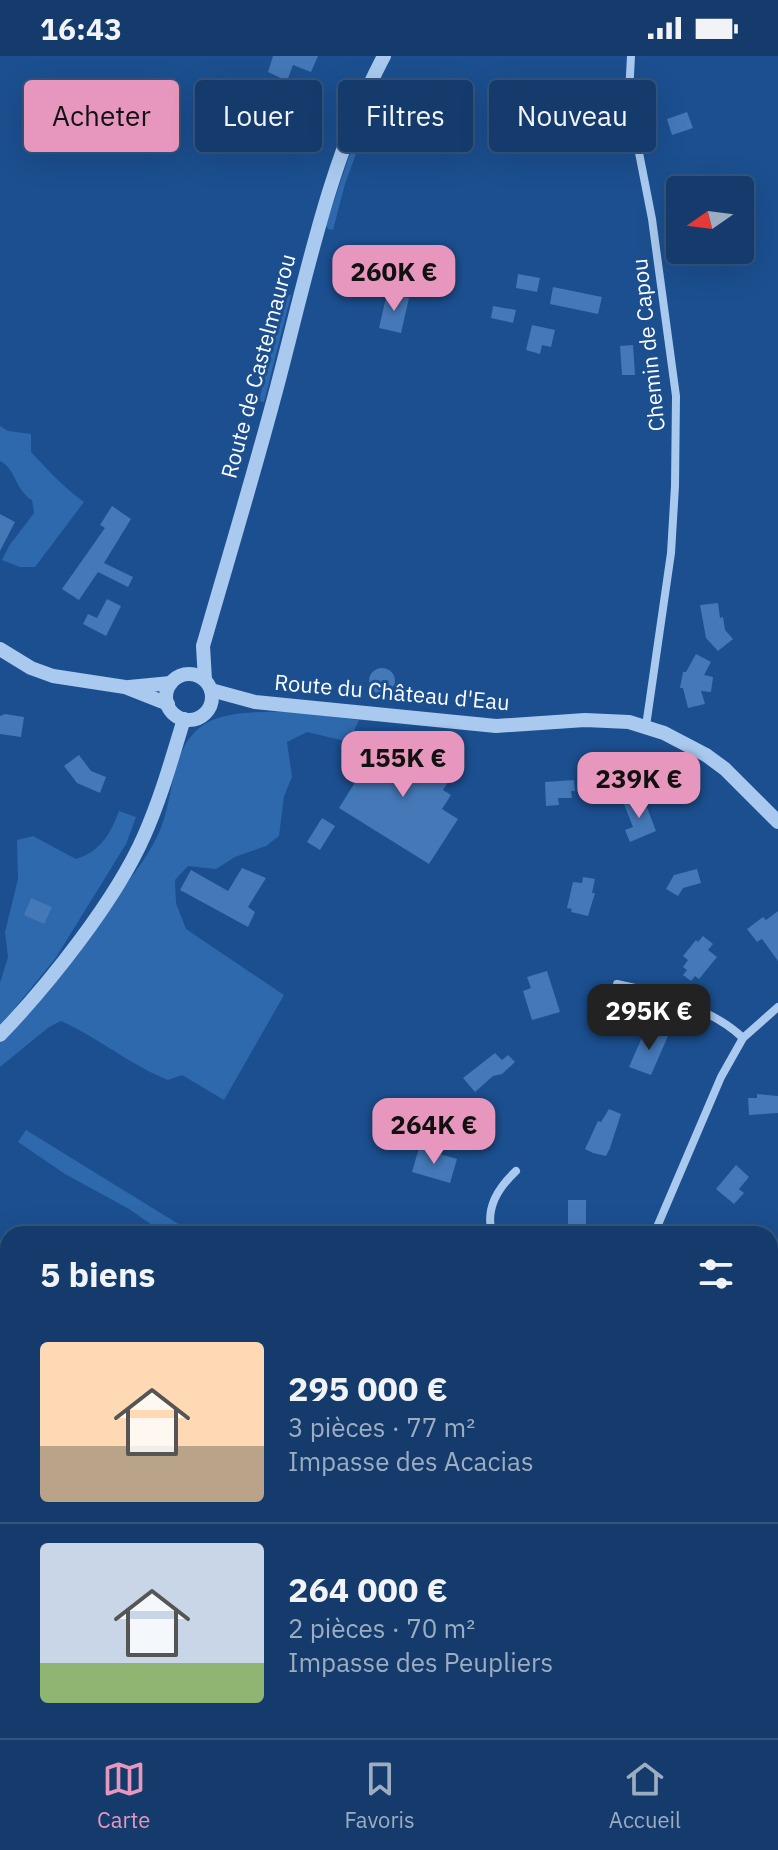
<!DOCTYPE html>
<html lang="fr">
<head>
<meta charset="utf-8">
<style>
	:root { --surface:#143b6b; --page:#1d4271; --text:#f1f3f6; --muted:#9dadc1; --line:#33557e; --accent:#e797bd }
	body { margin:0; font-family:"IBM Plex Sans",sans-serif; background:var(--page); color:var(--text); height:100vh; display:flex; flex-direction:column; font-size:30px; white-space:nowrap }
	* { box-sizing:border-box; margin:0 }
	p { font-size:26px; color:var(--muted) }
	.icon { flex:none; width:44px; height:44px; fill:none; stroke:currentColor; stroke-width:2; stroke-linecap:round; stroke-linejoin:round }
	.map { position:relative; flex:1; overflow:hidden }
	.sheet { position:absolute; left:0px; top:1170px; width:778px; height:512px; display:flex; flex-direction:column; background:var(--surface); border-radius:24px 24px 0 0; box-shadow:0 8px 32px #0002,0 0 0 2px var(--line) }
	.sheet>* { flex:none }
	.banner { position:absolute; left:24px; top:24px; width:730px; height:72px; display:flex; gap:16px }
	.needle { width:52px; rotate:256deg }
	.tools { position:absolute; left:666px; top:120px; display:grid; gap:16px }
	.tools a { display:grid; place-items:center; width:88px; height:88px; border-radius:8px; background:var(--surface); box-shadow:0 8px 32px #0002,0 0 0 2px var(--line); font-size:40px }
	.price { position:absolute; translate:-50% -68px; padding:0 18px; border-radius:16px; background:var(--accent); color:#111; font-size:26px; line-height:52px; filter:drop-shadow(0 2px 4px #0008) }
	.price::after { content:''; position:absolute; left:50%; top:48px; width:24px; height:18px; margin-left:-12px; background:inherit; clip-path:polygon(0 0,100% 0,50% 100%) }
	.price.on { background:#222; color:#fff }
	ul { padding:0; list-style:none }
	li { display:flex; align-items:center; gap:24px; height:200px; padding:0 40px }
	li+li { border-top:2px solid var(--line) }
	li span { display:grid; place-items:center; flex:none; width:224px; height:160px; border-radius:8px; color:#555 }
	li>.icon { margin-inline-start:auto }
	span .icon { width:96px; height:96px; fill:#fffc; stroke-width:1 }
	li b { font-size:34px }
	h2 { display:flex; justify-content:space-between; align-items:center; height:96px; padding:0 40px; font-size:34px }
	.tag { padding:0 28px; border-radius:8px; background:var(--surface); box-shadow:0 8px 32px #0002,0 0 0 2px var(--line); font-size:28px; line-height:72px }
	.tag.on { background:var(--accent); color:#111 }
	.status { display:flex; justify-content:space-between; align-items:center; height:56px; padding:0 40px; background:var(--surface); direction:ltr }
	.status svg { height:22px; fill:currentColor }
	.tabs { display:flex; justify-content:space-around; align-items:center; height:112px; border-top:2px solid var(--line); background:var(--surface); font-size:22px; color:var(--muted) }
	.tabs a { display:grid; justify-items:center; gap:4px }
	.tabs .on { color:var(--accent) }
	.map>svg:first-child { display:block }
	.green { fill:#2e69ad }
	.building { fill:#4478b7 }
	.lines { fill:none; stroke-linecap:round; stroke-linejoin:round }
	.minor { stroke:#a9c9ee; stroke-width:8 }
	.tertiary { stroke:#a9c9ee; stroke-width:14 }
	.labels { text-anchor:middle; stroke-width:6; stroke-linejoin:round; paint-order:stroke }
	.street-label { font-size:22px; fill:#fff; stroke:#1b4f8f }
</style>
</head>
<body>
<div class="status"><b>16:43</b><svg viewBox="0 0 49 12"><path d="M0 12V9h3v3zM5 12V6h3v6zM10 12V3h3v9zM15 12V0h3v12zM26 1h20v11H26zM47 4h2v5h-2z"/></svg></div>
<div class="map">
<svg width="778" height="1682" viewBox="0 0 778 1682">
	<rect width="100%" height="100%" fill="#1b4f8f"/>
	<g class="green">
		<polygon points="360,68 366,70 345,128 333,174 328,173 326,169"/>
		<polygon points="285,239 291,239 264,346 259,345"/>
		<path d="M0,370L8,375L31,378V396C48,414 64,432 84,446L35,511H20L2,504L9,490L34,457L32,444C15,434 16,413 0,405Z"/>
		<path d="M288,655L359,664L349,686L307,676L287,686L292,721L284,740L279,780L266,790L235,801L216,813L188,810L175,824L176,847L186,873L284,939L224,1044L182,1019L168,1024C130,1009 99,982 61,965L49,971L0,1011V987C44,944 79,896 114,845C129,824 147,802 158,779C174,745 169,698 199,672C222,653 260,657 288,655Z"/>
		<path d="M119,755L136,761L126,788L55,903L0,970V927L8,901L5,876L18,823L17,784L33,780L76,803C100,796 111,777 119,755Z"/>
		<polygon points="26,1074 193,1177 195,1178 165,1178 129,1153 65,1118 18,1086"/>
	</g>
	<g class="building">
		<polygon points="273,0 318,0 311,16 293,9 287,25 268,16"/>
		<polygon points="687,56 693,72 672,79 667,63"/>
		<polygon points="375,191 404,196 403,202 410,203 407,218 371,210"/>
		<polygon points="518,218 540,222 537,236 516,232"/>
		<polygon points="553,231 602,241 598,258 550,248"/>
		<polygon points="387,237 409,242 401,277 379,272"/>
		<polygon points="493,250 516,254 513,267 491,262"/>
		<polygon points="532,269 555,274 551,291 542,289 540,298 526,294"/>
		<polygon points="633,289 635,319 622,319 620,290"/>
		<polygon points="112,450 131,463 104,507 133,521 128,531 98,516 79,544 62,533 105,472 100,469"/>
		<polygon points="0,458 15,466 0,495"/>
		<polygon points="107,543 121,550 106,580 83,568 88,558 97,562"/>
		<polygon points="718,547 720,562 723,561 725,574 733,583 718,595 706,582 700,549"/>
		<polygon points="696,598 711,606 704,619 713,621 711,636 701,635 705,648 688,652 683,632 680,632 683,616 686,616"/>
		<circle cx="382" cy="625" r="13"/>
		<polygon points="5,658 24,661 21,681 0,678 0,660"/>
		<polygon points="389,678 453,718 443,734 451,739 442,753 458,763 429,808 339,752 376,693 379,694"/>
		<polygon points="79,699 91,715 106,721 100,737 77,727 64,710"/>
		<polygon points="574,724 575,735 571,735 572,742 558,742 559,749 546,750 545,726"/>
		<polygon points="643,741 656,775 630,786 625,774 633,771 624,748"/>
		<polygon points="322,762 335,770 320,794 307,786"/>
		<polygon points="242,812 266,822 248,851 255,856 248,871 180,834 191,814 228,835"/>
		<polygon points="697,813 701,827 683,832 678,840 666,833 674,819"/>
		<polygon points="583,821 595,823 592,837 595,837 588,860 571,856 572,853 567,852 573,826 582,827"/>
		<polygon points="31,842 52,851 44,868 24,859"/>
		<polygon points="778,855 778,905 762,883 757,886 747,873 763,861 766,864"/>
		<polygon points="703,880 713,888 708,894 717,901 699,923 695,920 691,925 683,919 687,914 683,911 688,904 683,900 696,884 698,886"/>
		<polygon points="547,915 560,956 532,964 523,935 531,932 527,921"/>
		<polygon points="650,973 668,980 651,1019 629,1011 643,979 647,981"/>
		<polygon points="495,997 502,1004 508,999 515,1006 502,1018 493,1020 475,1036 463,1022"/>
		<polygon points="757,1038 778,1040 778,1057 749,1059 748,1042 757,1042"/>
		<polygon points="609,1053 621,1058 610,1092 606,1100 593,1097 585,1093 598,1065 601,1066"/>
		<polygon points="419,1092 457,1103 450,1127 412,1116"/>
		<polygon points="736,1109 749,1121 739,1133 744,1137 734,1148 716,1133"/>
		<polygon points="568,1144 586,1144 586,1173 568,1174"/>
	</g>
	<g class="lines">
		<g class="minor">
			<polyline points="631,0 629,38 632,61 652,163 676,340 675,430 671,497 646,670"/>
			<path d="M617,928C657,936 713,953 743,982"/>
			<path d="M492,1178C485,1152 498,1132 516,1115"/>
			<polyline points="654,1178 721,1021 743,982 778,951"/>
			<polyline points="90,1682 94,1674"/>
		</g>
		<g class="tertiary">
			<polyline points="0,593 31,612 53,620 125,631 168,648"/>
			<circle cx="189" cy="641" r="23"/>
			<path d="M205,624L203,590C228,503 254,418 277,331C307,218 329,104 384,0"/>
			<polyline points="129,631 171,627"/>
			<polyline points="211,634 255,646 496,670 585,664 629,666 664,677 706,699 725,713 778,766"/>
			<path d="M0,979C49,928 116,844 144,780C161,742 172,702 184,663"/>
		</g>
	</g>
	<g class="labels">
		<g class="street-label">
			<text transform="translate(648 289) rotate(-96)" y="8">Chemin de Capou</text>
			<text transform="translate(258 310) rotate(-75)" y="8">Route de Castelmaurou</text>
			<text transform="translate(392 636) rotate(5)" y="8">Route du Château d'Eau</text>
		</g>
	</g>
</svg>
<div class="tools">
<a><svg class="needle" viewBox="-14 -14 28 28"><path d="M0-13l5 13h-10z" fill="#e53935"/><path d="M0 13l5-13h-10z" fill="#9dadc1"/></svg></a>
</div>
<b class="price" style="left:394px;top:257px">260K €</b>
<b class="price" style="left:403px;top:743px">155K €</b>
<b class="price" style="left:639px;top:764px">239K €</b>
<b class="price on" style="left:649px;top:996px">295K €</b>
<b class="price" style="left:434px;top:1110px">264K €</b>
<div class="banner">
<a class="tag on">Acheter</a>
<a class="tag">Louer</a>
<a class="tag">Filtres</a>
<a class="tag">Nouveau</a>
</div>
<section class="sheet">
<h2>5 biens<svg class="icon" aria-label="filters" viewBox="0 0 24 24"><path d="M4 7h16M4 17h16"/><circle cx="9" cy="7" r="2"/><circle cx="15" cy="17" r="2"/></svg></h2>
<ul>
<li><span style="background:linear-gradient(#ffd9b3 65%,#b9a48a 0)"><svg class="icon" aria-label="home" viewBox="0 0 24 24"><path d="M3 11l9-7 9 7M6 9v11h12V9"/></svg></span><div><b>295 000 €</b><p>3 pièces · 77 m²</p><p>Impasse des Acacias</p></div></li>
<li><span style="background:linear-gradient(#c9d6e8 75%,#8fb573 0)"><svg class="icon" aria-label="home" viewBox="0 0 24 24"><path d="M3 11l9-7 9 7M6 9v11h12V9"/></svg></span><div><b>264 000 €</b><p>2 pièces · 70 m²</p><p>Impasse des Peupliers</p></div></li>
</ul>
</section>
</div>
<nav class="tabs">
<a class="on"><svg class="icon" aria-label="map" viewBox="0 0 24 24"><path d="M3 6l6-2 6 2 6-2v14l-6 2-6-2-6 2zM9 4v14M15 6v14"/></svg>Carte</a>
<a><svg class="icon" aria-label="saved" viewBox="0 0 24 24"><path d="M7 4h10v16l-5-4-5 4z"/></svg>Favoris</a>
<a><svg class="icon" aria-label="home" viewBox="0 0 24 24"><path d="M3 11l9-7 9 7M6 9v11h12V9"/></svg>Accueil</a>
</nav>
</body>
</html>
